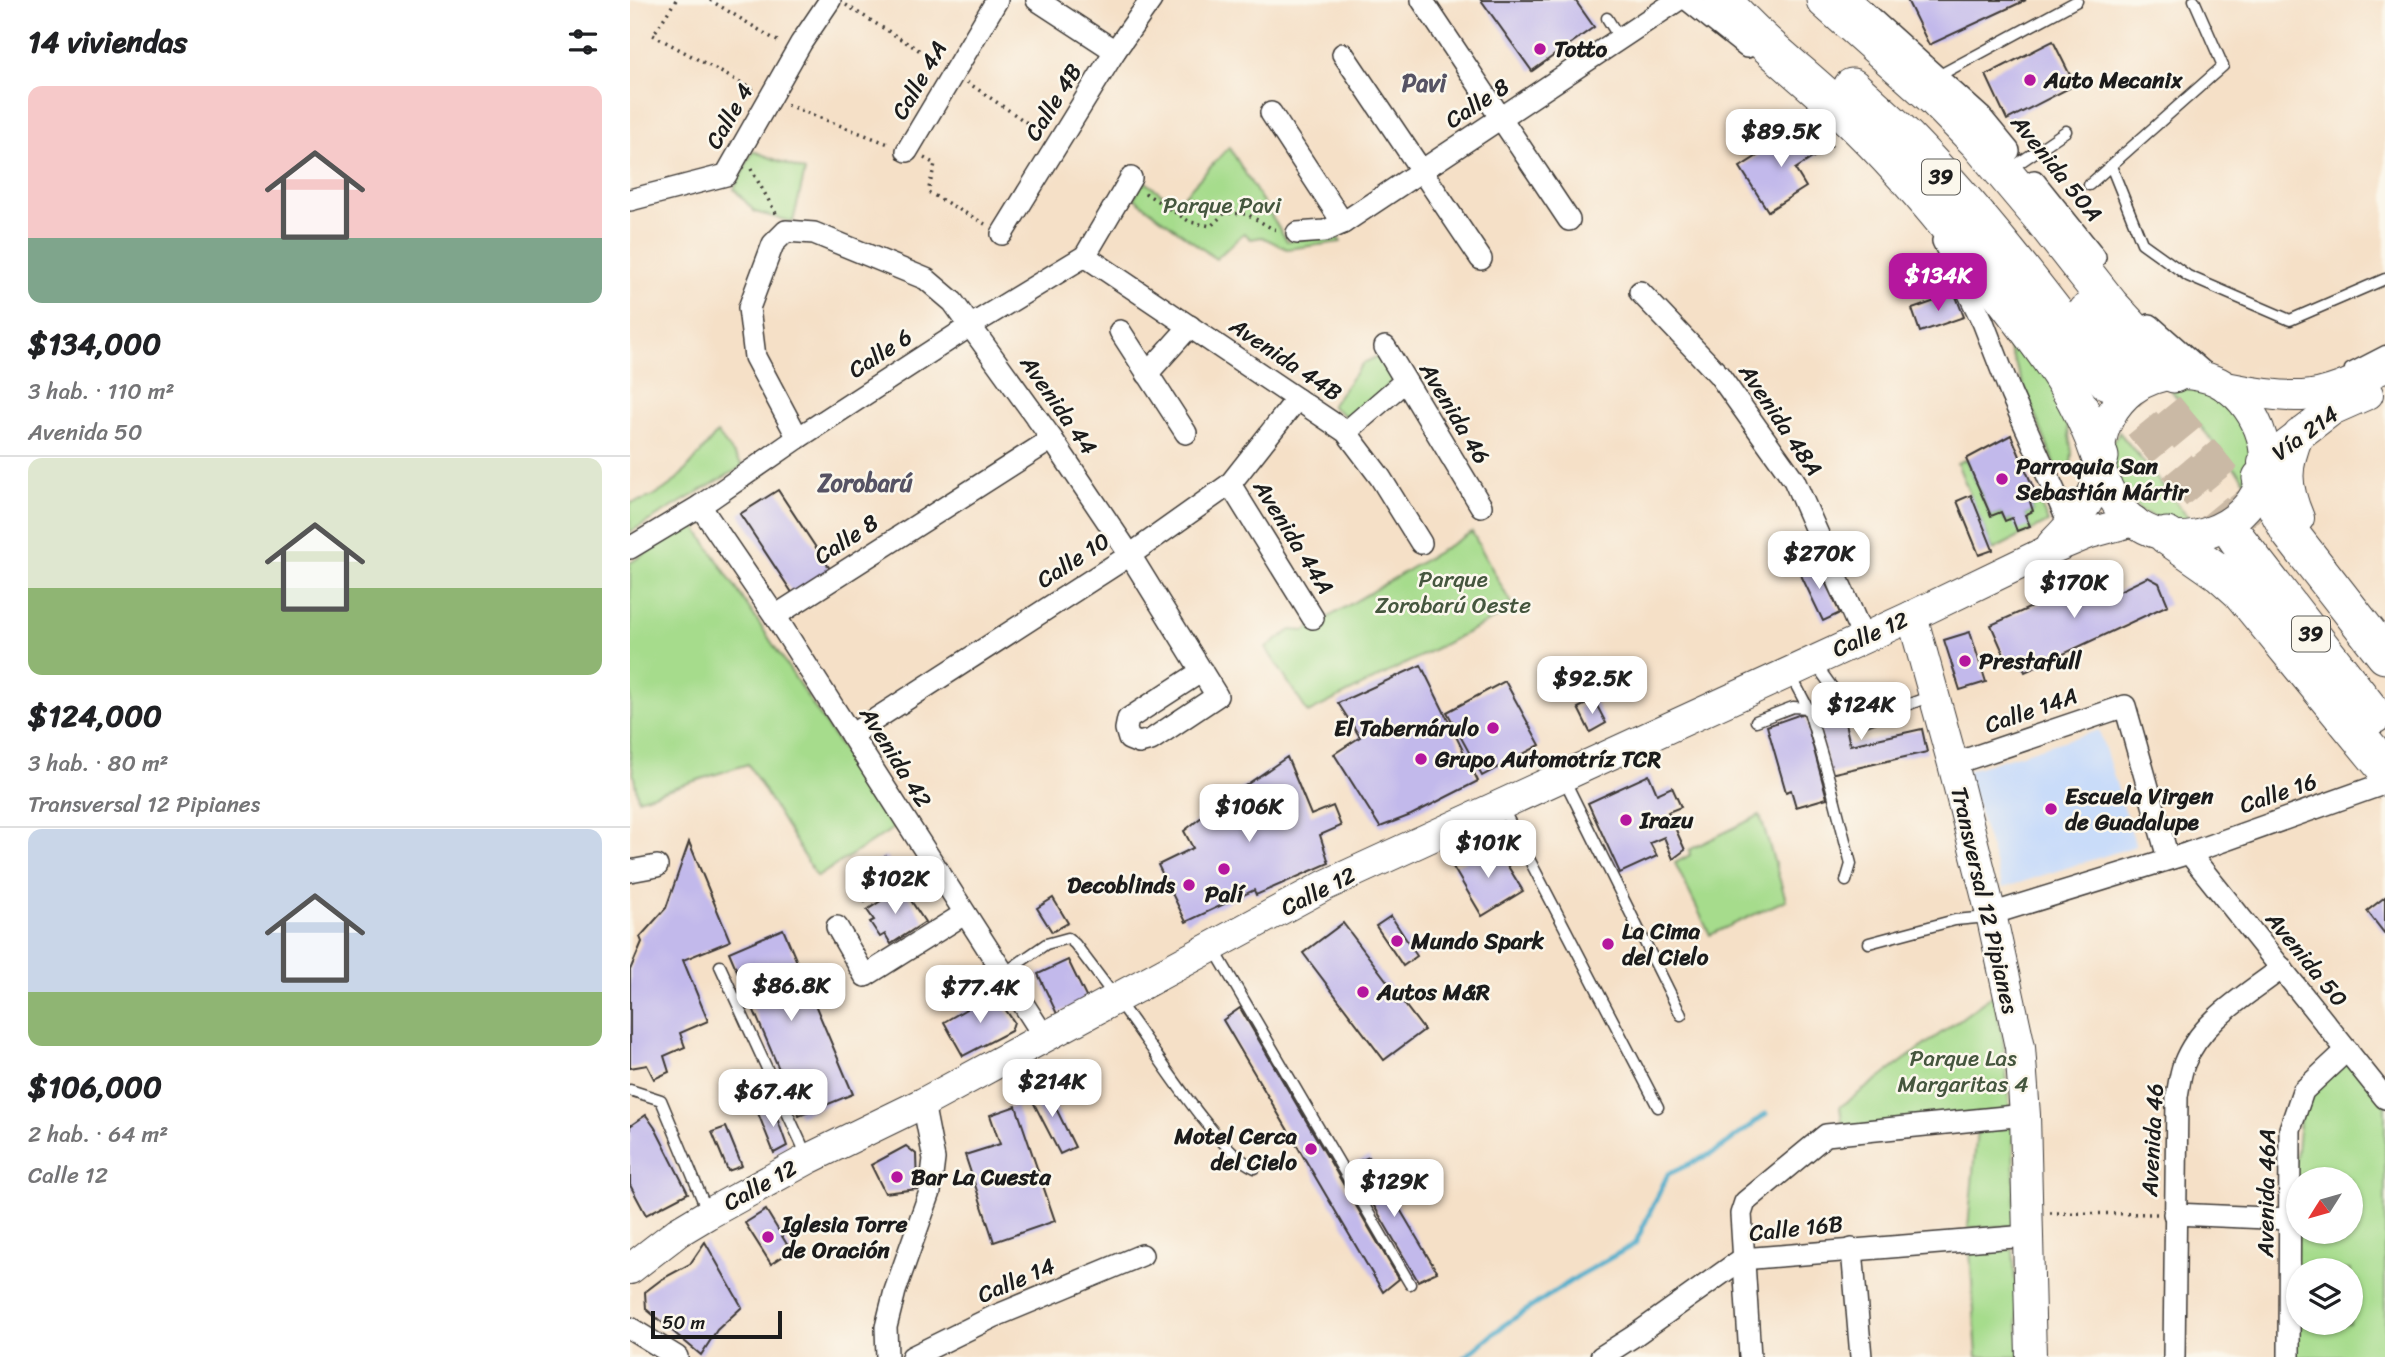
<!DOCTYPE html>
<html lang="es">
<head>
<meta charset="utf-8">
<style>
	:root { --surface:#fff; --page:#f2f2f2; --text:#202124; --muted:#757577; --line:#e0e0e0; --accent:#b5179e }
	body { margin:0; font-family:Sriracha,sans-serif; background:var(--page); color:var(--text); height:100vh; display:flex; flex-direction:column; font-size:26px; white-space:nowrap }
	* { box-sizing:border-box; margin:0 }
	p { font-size:23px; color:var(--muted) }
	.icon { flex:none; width:38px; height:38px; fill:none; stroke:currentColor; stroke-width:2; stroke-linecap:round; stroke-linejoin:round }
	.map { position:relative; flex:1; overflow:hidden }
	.panel { display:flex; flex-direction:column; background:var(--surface); width:630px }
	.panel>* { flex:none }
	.needle { width:46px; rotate:233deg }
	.controls { position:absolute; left:1656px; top:1167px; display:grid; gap:14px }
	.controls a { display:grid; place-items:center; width:77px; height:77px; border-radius:50%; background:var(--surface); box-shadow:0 2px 5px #0004; font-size:35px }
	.scale { position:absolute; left:21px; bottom:18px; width:131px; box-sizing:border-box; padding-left:7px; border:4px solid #1c1c1c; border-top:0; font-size:19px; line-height:24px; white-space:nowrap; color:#1c1c1c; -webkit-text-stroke:5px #fbf7ec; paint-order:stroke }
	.price { position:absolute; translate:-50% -60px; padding:0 16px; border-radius:14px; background:#fff; color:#222; font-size:23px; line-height:46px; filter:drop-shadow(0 2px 4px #0008) }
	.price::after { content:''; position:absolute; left:50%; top:42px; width:21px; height:16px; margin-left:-10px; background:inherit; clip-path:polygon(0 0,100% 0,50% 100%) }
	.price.on { background:var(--accent); color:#fff }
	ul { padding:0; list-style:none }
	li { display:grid; align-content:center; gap:14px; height:371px; padding:0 28px }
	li+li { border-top:2px solid var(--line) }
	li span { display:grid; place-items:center; height:217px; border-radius:14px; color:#555 }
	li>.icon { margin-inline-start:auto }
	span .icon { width:126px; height:126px; fill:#fffc; stroke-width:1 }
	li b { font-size:30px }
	h2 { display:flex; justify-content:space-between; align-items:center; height:84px; padding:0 28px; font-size:30px }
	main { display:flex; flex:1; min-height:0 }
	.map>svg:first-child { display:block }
	.built { fill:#c9dcf9 }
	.green { fill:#a6dc8c; stroke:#617c54; stroke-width:2; fill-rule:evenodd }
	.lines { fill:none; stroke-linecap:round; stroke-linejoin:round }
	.stream { stroke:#4aaac9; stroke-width:5 }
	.building { fill:#c2b9eb }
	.highway-tunnel { stroke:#cab9a5; stroke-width:37; stroke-dasharray:37 18; stroke-linecap:butt }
	.lane-casing { stroke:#3d3936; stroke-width:13 }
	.street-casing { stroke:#3d3936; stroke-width:24 }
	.secondary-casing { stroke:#3d3936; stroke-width:32 }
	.highway-casing { stroke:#3d3936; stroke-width:39 }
	.path { stroke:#3d3936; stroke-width:3.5; stroke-dasharray:2 5; stroke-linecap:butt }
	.lane { stroke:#fff; stroke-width:10 }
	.street { stroke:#fff; stroke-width:21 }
	.secondary { stroke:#fff; stroke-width:30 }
	.highway { stroke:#fff; stroke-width:37 }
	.poi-dot { fill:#b5179e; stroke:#fbf7ec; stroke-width:2.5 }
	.labels { text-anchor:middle; stroke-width:5; stroke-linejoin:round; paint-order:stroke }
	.shield { fill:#fbf7ec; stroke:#5f5e5a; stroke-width:2 }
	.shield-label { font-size:21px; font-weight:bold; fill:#1c1c1c }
	.poi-label { font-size:23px; font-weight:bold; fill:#1c1c1c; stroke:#fbf7ec; text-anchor:start }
	.street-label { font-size:23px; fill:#1c1c1c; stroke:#fbf7ec }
	.park-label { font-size:23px; fill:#45563e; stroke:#fbf7ec }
	.neighbourhood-label { font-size:24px; font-weight:bold; fill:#565364; stroke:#fbf7ec }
</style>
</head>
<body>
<main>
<section class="panel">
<h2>14 viviendas<svg class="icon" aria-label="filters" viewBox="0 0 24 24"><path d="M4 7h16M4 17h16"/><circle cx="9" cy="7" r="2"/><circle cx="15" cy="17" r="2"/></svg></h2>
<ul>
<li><span style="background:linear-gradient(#f6c9c9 70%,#7fa58c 0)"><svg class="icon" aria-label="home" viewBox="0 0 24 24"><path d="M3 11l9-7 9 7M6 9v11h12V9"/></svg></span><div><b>$134,000</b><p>3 hab. · 110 m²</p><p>Avenida 50</p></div></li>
<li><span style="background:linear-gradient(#dfe7d0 60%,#8fb573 0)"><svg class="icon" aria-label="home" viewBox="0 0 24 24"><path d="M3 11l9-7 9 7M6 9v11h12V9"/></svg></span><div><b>$124,000</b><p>3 hab. · 80 m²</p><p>Transversal 12 Pipianes</p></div></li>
<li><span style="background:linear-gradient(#c9d6e8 75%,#8fb573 0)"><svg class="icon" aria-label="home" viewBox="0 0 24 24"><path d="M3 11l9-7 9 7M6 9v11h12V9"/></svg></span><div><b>$106,000</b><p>2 hab. · 64 m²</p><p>Calle 12</p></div></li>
</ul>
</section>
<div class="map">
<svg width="1755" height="1357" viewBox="0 0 1755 1357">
	<rect width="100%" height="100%" fill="#fbf7ec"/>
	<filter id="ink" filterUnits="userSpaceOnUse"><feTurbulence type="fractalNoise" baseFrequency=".0143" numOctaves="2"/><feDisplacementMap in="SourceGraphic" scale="14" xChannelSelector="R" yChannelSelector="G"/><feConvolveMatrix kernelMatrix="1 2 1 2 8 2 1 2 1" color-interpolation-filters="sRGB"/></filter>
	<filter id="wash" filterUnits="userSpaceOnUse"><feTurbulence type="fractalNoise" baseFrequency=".00686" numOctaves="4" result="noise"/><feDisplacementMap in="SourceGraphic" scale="28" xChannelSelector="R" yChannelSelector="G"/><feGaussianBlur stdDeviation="1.57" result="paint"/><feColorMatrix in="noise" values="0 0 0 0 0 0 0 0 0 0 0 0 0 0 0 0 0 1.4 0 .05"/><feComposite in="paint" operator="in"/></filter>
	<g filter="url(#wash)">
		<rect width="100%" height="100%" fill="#f5e0c7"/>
		<polygon class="built" points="1469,730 1506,846 1373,888 1336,771"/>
		<g class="green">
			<polygon points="599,147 657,241 680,238 698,225 711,242 657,249 632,237 621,239 614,233 586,259 504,198 514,181 546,204"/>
			<polygon points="123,151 175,171 163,222 125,212 104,189"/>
			<polygon points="1347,277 1429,380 1442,452 1441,467 1432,471 1425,465 1369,323"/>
			<polygon points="751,354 766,379 721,420 701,406 732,364"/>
			<polygon points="1555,385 1599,400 1622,444 1616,482 1539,388"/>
			<polygon points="1489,432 1562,522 1546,525 1510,511 1482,472 1483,442"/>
			<path d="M87,433L113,466L0,532V503C42,496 61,463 87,433Z"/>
			<polygon points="1336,459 1361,516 1371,512 1375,521 1382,518 1399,526 1395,515 1403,511 1400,502 1408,499 1418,522 1363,550 1327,463"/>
			<polygon points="63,523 264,828 187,877 118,764 8,799 0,756 0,563"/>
			<polygon points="842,532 884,609 678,713 636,648 661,630 675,631"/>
			<polygon points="1130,815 1156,900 1080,935 1045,863 1060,855 1059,850"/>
			<polygon points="1363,995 1373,1039 1380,1110 1213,1128 1210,1107"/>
			<path d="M1717,1050L1755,1098V1357H1659L1660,1219L1673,1091ZM1668,1180H1720V1232H1668ZM1668,1270H1720V1323H1668Z"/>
			<polygon points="1383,1128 1385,1226 1338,1228 1347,1129"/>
			<polygon points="1383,1249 1390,1357 1347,1357 1340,1252"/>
		</g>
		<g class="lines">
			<polyline class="stream" points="835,1357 874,1325 950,1275 1005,1244 1038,1174 1085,1152 1136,1114"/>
		</g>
		<g id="blocks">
			<g class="building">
				<polygon points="851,0 945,0 964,27 902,71"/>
				<polygon points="1277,0 1396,0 1299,45"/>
				<polygon points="1423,41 1445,85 1377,120 1356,75"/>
				<polygon points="1163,133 1201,146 1165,169 1176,187 1138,211 1110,167"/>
				<polygon points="1325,294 1334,317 1290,332 1282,309"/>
				<polygon points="1381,435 1408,499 1400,502 1403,511 1395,515 1400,526 1387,531 1382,518 1375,521 1371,512 1361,516 1336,459"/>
				<polygon points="148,490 202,572 165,597 110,514"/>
				<polygon points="1341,495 1363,550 1349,555 1327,501"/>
				<polygon points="1185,561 1210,613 1193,621 1168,569"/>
				<polygon points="1471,576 1479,596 1518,577 1529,583 1538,605 1395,672 1390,661 1379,666 1361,625"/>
				<polygon points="1340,632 1356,682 1330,690 1314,640"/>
				<polygon points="791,665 848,781 781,815 750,827 704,754 730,737 708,703"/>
				<polygon points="875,681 910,745 852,776 817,712"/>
				<polygon points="964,700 976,723 960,732 948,708"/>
				<polygon points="1210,700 1220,745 1292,729 1297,752 1200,774 1184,705"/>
				<polygon points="1174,713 1197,798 1166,807 1161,790 1156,792 1137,726"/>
				<polygon points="657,757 681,815 703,806 711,826 690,835 699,863 626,895 624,890 556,922 528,865 563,848 554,831 587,805"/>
				<polygon points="1019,775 1027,794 1042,787 1051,807 1038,812 1055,850 1043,859 1034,837 1020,843 1027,856 990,873 958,803"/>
				<polygon points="59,842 100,941 53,960 78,1021 50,1033 55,1047 34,1056 39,1072 24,1079 17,1065 0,1068 0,970 12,942 10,937 36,908"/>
				<polygon points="865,845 893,891 852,916 823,867"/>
				<polygon points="256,856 271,878 235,902 220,880"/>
				<polygon points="272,887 295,922 261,944 255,934 250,937 240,922 244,920 237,910"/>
				<polygon points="1755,897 1755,934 1737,911"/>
				<polygon points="423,898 438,923 422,932 407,908"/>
				<polygon points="761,916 787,956 773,966 746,926"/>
				<polygon points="713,923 794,1030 754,1060 673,953"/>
				<polygon points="153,929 223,1094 169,1116 99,952"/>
				<polygon points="438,960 457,999 427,1014 408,974"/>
				<polygon points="364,993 384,1022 381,1031 333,1056 314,1022"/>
				<polygon points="610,1008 769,1279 753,1292 593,1020"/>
				<polygon points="414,1084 445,1147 430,1154 398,1092"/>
				<polygon points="386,1106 425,1221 364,1242 335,1155 370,1144 360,1115"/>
				<polygon points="143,1107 157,1146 144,1153 128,1113"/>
				<polygon points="16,1115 25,1128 58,1193 16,1215 0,1185 0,1126"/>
				<polygon points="96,1127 112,1166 98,1171 82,1132"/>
				<polygon points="276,1146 286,1154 287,1189 255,1193 241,1165"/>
				<polygon points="739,1157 807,1272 788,1281 720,1165"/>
				<polygon points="136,1210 161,1251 141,1264 115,1223"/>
				<polygon points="75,1242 112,1307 87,1330 71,1355 16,1309 15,1292 32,1279 60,1264"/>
			</g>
		</g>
	</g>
	<g filter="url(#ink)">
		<use href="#blocks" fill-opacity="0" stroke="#3d3936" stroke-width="2"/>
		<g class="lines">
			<g class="highway-tunnel">
				<polyline points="1500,366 1629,523"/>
				<polyline points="1477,381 1607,539"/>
			</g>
			<defs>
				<g id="lane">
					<polyline points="977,18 990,39"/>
					<polyline points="1308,76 1447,1"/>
					<polyline points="1389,163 1436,131"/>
					<polyline points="1481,166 1512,243 1558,276 1660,320 1755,279"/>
					<polyline points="1459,185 1593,66 1564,0"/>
					<polyline points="1720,369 1755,351"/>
					<polyline points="1184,662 1222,715 1237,720 1301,696"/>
					<polyline points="1160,674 1178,708 1201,786 1221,864 1216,881"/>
					<polyline points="1126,721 1163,707 1178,708"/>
					<polyline points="934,779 1051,1015"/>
					<polyline points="872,807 1028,1107"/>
					<polyline points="1239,943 1325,920 1358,917"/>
					<polyline points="584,949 780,1284"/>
					<polyline points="90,966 177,1156"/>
					<path d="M373,974L416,944L438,938L445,944C469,976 493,1007 515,1039C539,1072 591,1154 625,1168"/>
					<polyline points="0,1090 31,1100 78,1213"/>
				</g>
				<g id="street">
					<polyline points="407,0 485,51"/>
					<polyline points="792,0 939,220"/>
					<polyline points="1058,0 1117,47"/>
					<polyline points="1221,0 1351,117 1379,151"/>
					<polyline points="713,54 851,259"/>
					<polyline points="641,113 713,223"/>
					<polyline points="277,151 367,0"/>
					<polyline points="1404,181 1465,257"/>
					<polyline points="0,200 96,175 171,43 200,0"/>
					<polyline points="667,233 695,231 713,223 1048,0"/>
					<polyline points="372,234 485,51 521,0"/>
					<polyline points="1313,241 1353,322 1381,394 1440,526"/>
					<polyline points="455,256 716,432 750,477 791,543"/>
					<polyline points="1010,292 1089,375 1164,480 1233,637"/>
					<polyline points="1520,325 1580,378"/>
					<polyline points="490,331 556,433"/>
					<polyline points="755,347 851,506"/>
					<polyline points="517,374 560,326"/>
					<polyline points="716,432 775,381"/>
					<polyline points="168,438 125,357 119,308 143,244 156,231 184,233 296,279 323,302 422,439 500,555 587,696 521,740 509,743 499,739 496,729 498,719 572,671"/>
					<polyline points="600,484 683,618"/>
					<polyline points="70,506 145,616 415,1038"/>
					<polyline points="0,548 70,506 168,438 340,326 455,256 501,178"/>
					<polyline points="145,616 422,439"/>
					<polyline points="221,735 500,555 600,484 667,399"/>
					<polyline points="1323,764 1495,706 1538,858"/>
					<polyline points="1559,853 1755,1098"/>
					<polyline points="0,871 27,866"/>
					<polyline points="1361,914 1559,853 1753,784"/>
					<polyline points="207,927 235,976 334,914"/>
					<polyline points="1544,1214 1660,1219"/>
					<polyline points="1222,1249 1231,1357"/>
					<polyline points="0,1328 47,1357"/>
					<polyline points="257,1357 256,1327 265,1291 300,1192 304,1159 293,1103"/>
					<polyline points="282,1357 363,1317 512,1255"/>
					<polyline points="971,1357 1004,1336 1112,1259 1397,1236"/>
					<polyline points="1120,1357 1111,1214 1115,1202 1196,1135 1395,1115"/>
					<path d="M1544,1357L1547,1096C1549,1086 1550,1074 1554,1064C1570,1021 1617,995 1652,968"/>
					<polyline points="1659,1357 1660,1129 1673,1091 1717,1050"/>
				</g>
				<g id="secondary">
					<path d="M1596,387C1622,392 1647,397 1672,396C1700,395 1730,379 1755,367"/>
					<path d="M1669,434C1655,467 1655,485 1669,518"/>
					<polyline points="1633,463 1702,410 1738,394"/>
					<path d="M1422,544C1441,525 1466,499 1471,470C1472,463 1470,456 1470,449C1472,426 1484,404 1502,390C1527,372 1560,369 1588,382C1607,392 1621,409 1629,429C1667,529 1505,592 1471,469"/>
					<polyline points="1282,616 1323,764 1361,914 1390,1047 1395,1115 1401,1357"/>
					<polyline points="0,1269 48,1232 78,1214 178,1159 293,1103 696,885 1282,616 1419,550 1460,533 1504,521"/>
				</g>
				<g id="highway">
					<path d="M1093,0C1129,42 1174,75 1214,113C1272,167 1323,230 1371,294C1412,348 1449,391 1470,457"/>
					<polyline points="1195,0 1306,99 1348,142 1411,217 1480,305 1544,374"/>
					<path d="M1222,87C1240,104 1259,120 1277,138C1350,213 1414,298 1477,381"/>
					<polyline points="1457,312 1500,366"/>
					<polyline points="1631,478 1660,533 1755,655"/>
					<polyline points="1537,536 1590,573 1610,591 1755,768"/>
					<polyline points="1607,539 1744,715"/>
				</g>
			</defs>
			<use href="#lane" class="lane-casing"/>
			<use href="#street" class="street-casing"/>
			<use href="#secondary" class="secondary-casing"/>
			<use href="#highway" class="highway-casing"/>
			<g class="path">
				<polyline points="46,0 23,35 124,90"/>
				<polyline points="80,0 149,42"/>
				<polyline points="216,5 308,62"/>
				<polyline points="337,82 412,133"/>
				<polyline points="157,105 261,145"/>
				<polyline points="294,158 305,164 298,192 355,224"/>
				<polyline points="121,169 148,217"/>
				<polyline points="515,193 560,222 581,226 595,213 617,214 643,229 650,230"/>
				<polyline points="1420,1213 1527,1214"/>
			</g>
			<use href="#lane" class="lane"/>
			<use href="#street" class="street"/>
			<use href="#secondary" class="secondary"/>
			<use href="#highway" class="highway"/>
		</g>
	</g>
	<g class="poi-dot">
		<circle cx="910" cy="49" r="7"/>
		<circle cx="1400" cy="80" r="7"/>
		<circle cx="1372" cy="479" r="7"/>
		<circle cx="1335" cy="661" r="7"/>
		<circle cx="863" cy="728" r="7"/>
		<circle cx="791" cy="759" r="7"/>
		<circle cx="1421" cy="809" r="7"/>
		<circle cx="996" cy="820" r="7"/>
		<circle cx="594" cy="869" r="7"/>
		<circle cx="559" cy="885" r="7"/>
		<circle cx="767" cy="941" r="7"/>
		<circle cx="978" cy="944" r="7"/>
		<circle cx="733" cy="992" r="7"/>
		<circle cx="681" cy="1149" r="7"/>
		<circle cx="267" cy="1177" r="7"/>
		<circle cx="138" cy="1237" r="7"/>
	</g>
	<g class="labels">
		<g class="shield">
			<rect x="1292" y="159.5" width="38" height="35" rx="5"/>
			<rect x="1662" y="616.5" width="38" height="35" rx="5"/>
		</g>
		<g class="shield-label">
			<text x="1311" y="184">39</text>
			<text x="1681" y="641">39</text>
		</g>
		<g class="poi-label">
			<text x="924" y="57">Totto</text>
			<text x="1414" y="88">Auto Mecanix</text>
			<text x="1386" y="474">Parroquia San<tspan x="1386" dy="26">Sebastián Mártir</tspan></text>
			<text x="1349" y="669">Prestafull</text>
			<text x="849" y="736" text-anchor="end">El Tabernárulo</text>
			<text x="805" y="767">Grupo Automotríz TCR</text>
			<text x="1435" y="804">Escuela Virgen<tspan x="1435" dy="26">de Guadalupe</tspan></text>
			<text x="1010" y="828">Irazu</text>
			<text x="545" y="893" text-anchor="end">Decoblinds</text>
			<text x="594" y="902" text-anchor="middle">Palí</text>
			<text x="992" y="939">La Cima<tspan x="992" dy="26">del Cielo</tspan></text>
			<text x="781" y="949">Mundo Spark</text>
			<text x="747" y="1000">Autos M&amp;R</text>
			<text x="667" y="1144" text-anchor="end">Motel Cerca<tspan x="667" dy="26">del Cielo</tspan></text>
			<text x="281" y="1185">Bar La Cuesta</text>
			<text x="152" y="1232">Iglesia Torre<tspan x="152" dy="26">de Oración</tspan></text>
		</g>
		<g class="street-label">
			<text transform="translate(289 80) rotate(-60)" y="8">Calle 4A</text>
			<text transform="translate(423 102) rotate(-58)" y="8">Calle 4B</text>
			<text transform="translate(847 103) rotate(-33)" y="8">Calle 8</text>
			<text transform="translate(99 116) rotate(-60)" y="8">Calle 4</text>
			<text transform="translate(1427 168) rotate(51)" y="8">Avenida 50A</text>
			<text transform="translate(250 353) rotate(-33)" y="8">Calle 6</text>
			<text transform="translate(656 359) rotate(34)" y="8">Avenida 44B</text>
			<text transform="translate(429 405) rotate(55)" y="8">Avenida 44</text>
			<text transform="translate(825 413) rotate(59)" y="8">Avenida 46</text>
			<text transform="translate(1151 420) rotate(56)" y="8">Avenida 48A</text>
			<text transform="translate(1675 433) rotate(-36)" y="8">Vía 214</text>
			<text transform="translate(664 537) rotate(58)" y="8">Avenida 44A</text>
			<text transform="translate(216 539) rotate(-33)" y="8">Calle 8</text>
			<text transform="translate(443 560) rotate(-33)" y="8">Calle 10</text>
			<text transform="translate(1240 634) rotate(-24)" y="8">Calle 12</text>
			<text transform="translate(1401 710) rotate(-19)" y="8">Calle 14A</text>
			<text transform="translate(266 757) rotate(58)" y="8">Avenida 42</text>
			<text transform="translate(1648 793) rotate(-19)" y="8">Calle 16</text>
			<text transform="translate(688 891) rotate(-27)" y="8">Calle 12</text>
			<text transform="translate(1355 900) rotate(77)" y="8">Transversal 12 Pipianes</text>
			<text transform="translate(1677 959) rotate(51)" y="8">Avenida 50</text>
			<text transform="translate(1522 1140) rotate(-87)" y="8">Avenida 46</text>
			<text transform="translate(130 1185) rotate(-29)" y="8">Calle 12</text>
			<text transform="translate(1636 1193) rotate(-89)" y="8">Avenida 46A</text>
			<text transform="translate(1166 1228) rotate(-6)" y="8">Calle 16B</text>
			<text transform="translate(386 1280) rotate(-23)" y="8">Calle 14</text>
		</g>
		<g class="park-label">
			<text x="592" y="213">Parque Pavi</text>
			<text x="823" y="587">Parque<tspan x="823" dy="26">Zorobarú Oeste</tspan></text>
			<text x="1333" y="1066">Parque Las<tspan x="1333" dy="26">Margaritas 4</tspan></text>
		</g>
		<g class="neighbourhood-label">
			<text x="794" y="91">Pavi</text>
			<text x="235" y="491">Zorobarú</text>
		</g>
	</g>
</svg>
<div class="controls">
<a><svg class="needle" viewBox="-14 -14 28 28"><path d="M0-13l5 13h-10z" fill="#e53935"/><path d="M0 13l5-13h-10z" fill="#757577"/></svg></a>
<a><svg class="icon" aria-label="layers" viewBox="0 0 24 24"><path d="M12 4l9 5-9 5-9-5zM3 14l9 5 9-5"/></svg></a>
</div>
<div class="scale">50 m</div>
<b class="price" style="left:1151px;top:169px">$89.5K</b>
<b class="price on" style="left:1308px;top:313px">$134K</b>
<b class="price" style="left:1189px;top:591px">$270K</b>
<b class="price" style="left:1444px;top:620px">$170K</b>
<b class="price" style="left:962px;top:716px">$92.5K</b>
<b class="price" style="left:1231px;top:742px">$124K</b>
<b class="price" style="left:619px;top:844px">$106K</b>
<b class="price" style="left:858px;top:880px">$101K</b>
<b class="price" style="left:265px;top:916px">$102K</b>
<b class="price" style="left:161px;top:1023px">$86.8K</b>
<b class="price" style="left:350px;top:1025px">$77.4K</b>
<b class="price" style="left:422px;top:1119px">$214K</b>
<b class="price" style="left:143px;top:1129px">$67.4K</b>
<b class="price" style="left:764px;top:1219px">$129K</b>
</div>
</main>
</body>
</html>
